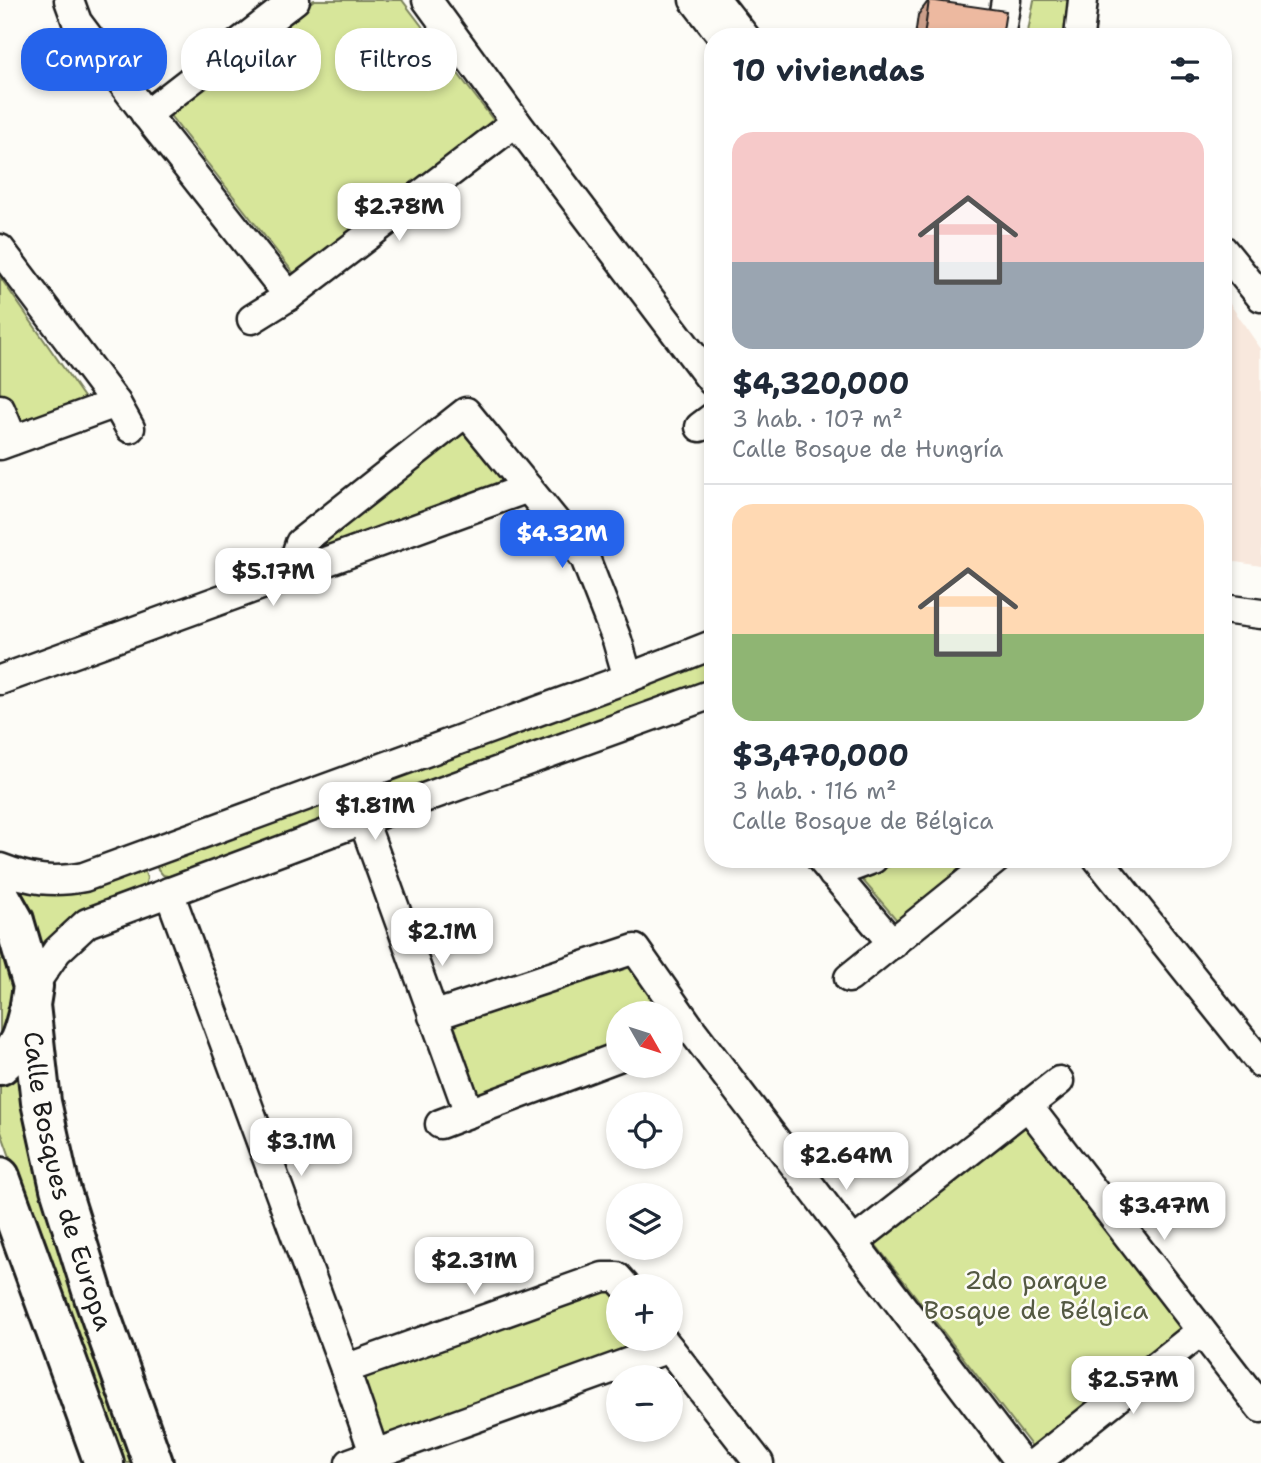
<!DOCTYPE html>
<html lang="es">
<head>
<meta charset="utf-8">
<style>
	:root { --surface:#fff; --page:#f2f2f3; --text:#1f2937; --muted:#747a83; --line:#e0e1e3; --accent:#2563eb }
	body { margin:0; font-family:"Shantell Sans",sans-serif; background:var(--page); color:var(--text); height:100vh; display:flex; flex-direction:column; font-size:26px; white-space:nowrap }
	* { box-sizing:border-box; margin:0 }
	p { font-size:23px; color:var(--muted) }
	.icon { flex:none; width:38px; height:38px; fill:none; stroke:currentColor; stroke-width:2; stroke-linecap:round; stroke-linejoin:round }
	.map { position:relative; flex:1; overflow:hidden }
	.drawer { position:absolute; left:704px; top:28px; width:528px; height:840px; display:flex; flex-direction:column; background:var(--surface); border-radius:28px; box-shadow:0 4px 10px #0003 }
	.drawer>* { flex:none }
	.hud { position:absolute; left:21px; top:28px; width:578px; height:63px; display:flex; gap:14px }
	.needle { width:46px; rotate:129deg }
	.fabs { position:absolute; left:606px; top:1001px; display:grid; gap:14px }
	.fabs a { display:grid; place-items:center; width:77px; height:77px; border-radius:50%; background:var(--surface); box-shadow:0 4px 10px #0003; font-size:35px }
	.price { position:absolute; translate:-50% -60px; padding:0 16px; border-radius:14px; background:#fff; color:#222; font-size:23px; line-height:46px; filter:drop-shadow(0 2px 4px #0008) }
	.price::after { content:''; position:absolute; left:50%; top:42px; width:21px; height:16px; margin-left:-10px; background:inherit; clip-path:polygon(0 0,100% 0,50% 100%) }
	.price.selected { background:var(--accent); color:#fff }
	ul { padding:0; list-style:none }
	li { display:grid; align-content:center; gap:14px; height:371px; padding:0 28px }
	li+li { border-top:2px solid var(--line) }
	li span { display:grid; place-items:center; height:217px; border-radius:21px; color:#555 }
	li>.icon { margin-inline-start:auto }
	span .icon { width:126px; height:126px; fill:#fffc; stroke-width:1 }
	li b { font-size:30px }
	h2 { display:flex; justify-content:space-between; align-items:center; height:84px; padding:0 28px; font-size:30px }
	.chip { padding:0 24px; border-radius:28px; background:var(--surface); box-shadow:0 4px 10px #0003; font-size:24px; line-height:63px }
	.chip.selected { background:var(--accent); color:#fff }
	.map>svg:first-child { display:block }
	.built { fill:#f8e8dd }
	.green { fill:#d7e69a; stroke:#7a815b; stroke-width:2 }
	.lines { fill:none; stroke-linecap:round; stroke-linejoin:round }
	.street-casing { stroke:#1c1c1c; stroke-width:33 }
	.secondary-casing { stroke:#1c1c1c; stroke-width:44 }
	.street { stroke:#fdfcf7; stroke-width:28 }
	.secondary { stroke:#fdfcf7; stroke-width:38 }
	.wall { fill:#cc9f8a; stroke:#1c1c1c; stroke-width:2 }
	.building { fill:#edb9a0; stroke:#1c1c1c; stroke-width:2 }
	.labels { text-anchor:middle; stroke-width:5; stroke-linejoin:round; paint-order:stroke }
	.street-label { font-size:26px; fill:#1c1c1c; stroke:#fdfcf7 }
	.park-label { font-size:26px; fill:#545942; stroke:#fdfcf7 }
</style>
</head>
<body>
<div class="map">
<svg width="1261" height="1463" viewBox="0 0 1261 1463">
	<rect width="100%" height="100%" fill="#fdfcf7"/>
	<filter id="ink" filterUnits="userSpaceOnUse"><feTurbulence type="fractalNoise" baseFrequency=".0143" numOctaves="2"/><feDisplacementMap in="SourceGraphic" scale="14" xChannelSelector="R" yChannelSelector="G"/><feConvolveMatrix kernelMatrix="1 2 1 2 8 2 1 2 1" color-interpolation-filters="sRGB"/></filter>
	<g filter="url(#ink)">
		<polygon class="built" points="1223,294 1261,349 1261,566 1223,560"/>
		<g class="green">
			<polygon points="314,0 402,0 494,121 296,276 168,113"/>
			<polygon points="1034,0 1072,0 1067,37 1027,37"/>
			<polygon points="0,277 88,403 43,422 0,424"/>
			<polygon points="466,428 510,483 336,550 327,546 322,540"/>
			<polygon points="703,660 712,661 712,686 172,877 163,875 157,868 158,860"/>
			<polygon points="909,859 985,859 902,926 860,877"/>
			<path d="M143,867L147,878L145,887L79,912L39,950L34,913L19,888C61,901 102,880 143,867Z"/>
			<polygon points="0,926 10,948 18,1024 0,1052"/>
			<polygon points="629,960 663,1013 618,1013 618,1047 480,1099 454,1025"/>
			<path d="M21,1061L141,1463H120L0,1129V1086C14,1083 17,1072 21,1061Z"/>
			<polygon points="1023,1124 1187,1333 1037,1453 872,1240"/>
			<polygon points="595,1286 618,1293 618,1339 647,1339 650,1345 377,1441 356,1380 426,1350"/>
		</g>
		<g class="lines">
			<defs>
				<g id="street">
					<polyline points="69,0 77,22 155,126 289,296"/>
					<polyline points="427,0 516,122 712,381"/>
					<polyline points="694,0 721,35"/>
					<polyline points="716,0 745,37"/>
					<polyline points="1000,37 1006,0"/>
					<polyline points="1079,37 1083,0"/>
					<polyline points="146,115 295,0"/>
					<polyline points="0,249 116,403 130,428"/>
					<polyline points="1223,250 1261,297"/>
					<polyline points="252,319 289,296 516,122"/>
					<polyline points="0,409 13,440"/>
					<polyline points="700,427 712,418"/>
					<polyline points="0,445 116,403"/>
					<polyline points="289,576 300,543 466,412 585,558 617,640 628,678"/>
					<polyline points="1223,609 1261,614"/>
					<polyline points="0,680 528,488"/>
					<polyline points="363,820 469,1113"/>
					<polyline points="821,859 893,944"/>
					<polyline points="1098,859 1261,1063"/>
					<path d="M0,868C31,880 52,883 84,877L628,678L712,645"/>
					<polyline points="833,874 873,859"/>
					<polyline points="169,892 345,1369 374,1453"/>
					<polyline points="849,978 996,859"/>
					<polyline points="33,986 57,951 87,923 363,820 712,694"/>
					<polyline points="433,1016 635,949 691,1029 1021,1463"/>
					<polyline points="1028,1106 1261,1408"/>
					<polyline points="440,1124 618,1057"/>
					<polyline points="854,1242 1059,1081"/>
					<polyline points="662,1339 759,1463"/>
					<polyline points="345,1369 603,1277 617,1277 625,1286"/>
					<polyline points="350,1463 669,1348"/>
					<polyline points="1035,1463 1201,1331"/>
				</g>
				<g id="secondary">
					<path id="s1" d="M0,896L14,921L33,986L30,1005L41,1102L60,1188L95,1300L153,1463"/>
					<path d="M0,1065C20,1048 23,1034 29,1010"/>
					<polyline points="0,1177 104,1463"/>
				</g>
			</defs>
			<use href="#street" class="street-casing"/>
			<use href="#secondary" class="secondary-casing"/>
			<use href="#street" class="street"/>
			<use href="#secondary" class="secondary"/>
		</g>
		<polygon class="wall" points="929,0 1002,37 915,37 918,15"/>
		<polygon class="building" points="929,0 1006,11 1002,37 924,37"/>
	</g>
	<g class="labels">
		<g class="street-label">
			<text dy="9" stroke="none"><textPath href="#s1" startOffset="296">Calle Bosques de Europa</textPath></text>
		</g>
		<g class="park-label">
			<text x="1036" y="1289">2do parque<tspan x="1036" dy="30">Bosque de Bélgica</tspan></text>
		</g>
	</g>
</svg>
<div class="fabs">
<a><svg class="needle" viewBox="-14 -14 28 28"><path d="M0-13l5 13h-10z" fill="#e53935"/><path d="M0 13l5-13h-10z" fill="#747a83"/></svg></a>
<a><svg class="icon" aria-label="locate" viewBox="0 0 24 24"><circle cx="12" cy="12" r="6"/><path d="M12 2v4M12 18v4M2 12h4M18 12h4"/></svg></a>
<a><svg class="icon" aria-label="layers" viewBox="0 0 24 24"><path d="M12 4l9 5-9 5-9-5zM3 14l9 5 9-5"/></svg></a>
<a>+</a>
<a>−</a>
</div>
<b class="price" style="left:399px;top:243px">$2.78M</b>
<b class="price selected" style="left:562px;top:570px">$4.32M</b>
<b class="price" style="left:273px;top:608px">$5.17M</b>
<b class="price" style="left:375px;top:842px">$1.81M</b>
<b class="price" style="left:442px;top:968px">$2.1M</b>
<b class="price" style="left:301px;top:1178px">$3.1M</b>
<b class="price" style="left:846px;top:1192px">$2.64M</b>
<b class="price" style="left:1164px;top:1242px">$3.47M</b>
<b class="price" style="left:474px;top:1297px">$2.31M</b>
<b class="price" style="left:1133px;top:1416px">$2.57M</b>
<div class="hud">
<a class="chip selected">Comprar</a>
<a class="chip">Alquilar</a>
<a class="chip">Filtros</a>
</div>
<section class="drawer">
<h2>10 viviendas<svg class="icon" aria-label="filters" viewBox="0 0 24 24"><path d="M4 7h16M4 17h16"/><circle cx="9" cy="7" r="2"/><circle cx="15" cy="17" r="2"/></svg></h2>
<ul>
<li><span style="background:linear-gradient(#f6c9c9 60%,#9aa5b1 0)"><svg class="icon" aria-label="home" viewBox="0 0 24 24"><path d="M3 11l9-7 9 7M6 9v11h12V9"/></svg></span><div><b>$4,320,000</b><p>3 hab. · 107 m²</p><p>Calle Bosque de Hungría</p></div></li>
<li><span style="background:linear-gradient(#ffd9b3 60%,#8fb573 0)"><svg class="icon" aria-label="home" viewBox="0 0 24 24"><path d="M3 11l9-7 9 7M6 9v11h12V9"/></svg></span><div><b>$3,470,000</b><p>3 hab. · 116 m²</p><p>Calle Bosque de Bélgica</p></div></li>
</ul>
</section>
</div>
</body>
</html>
